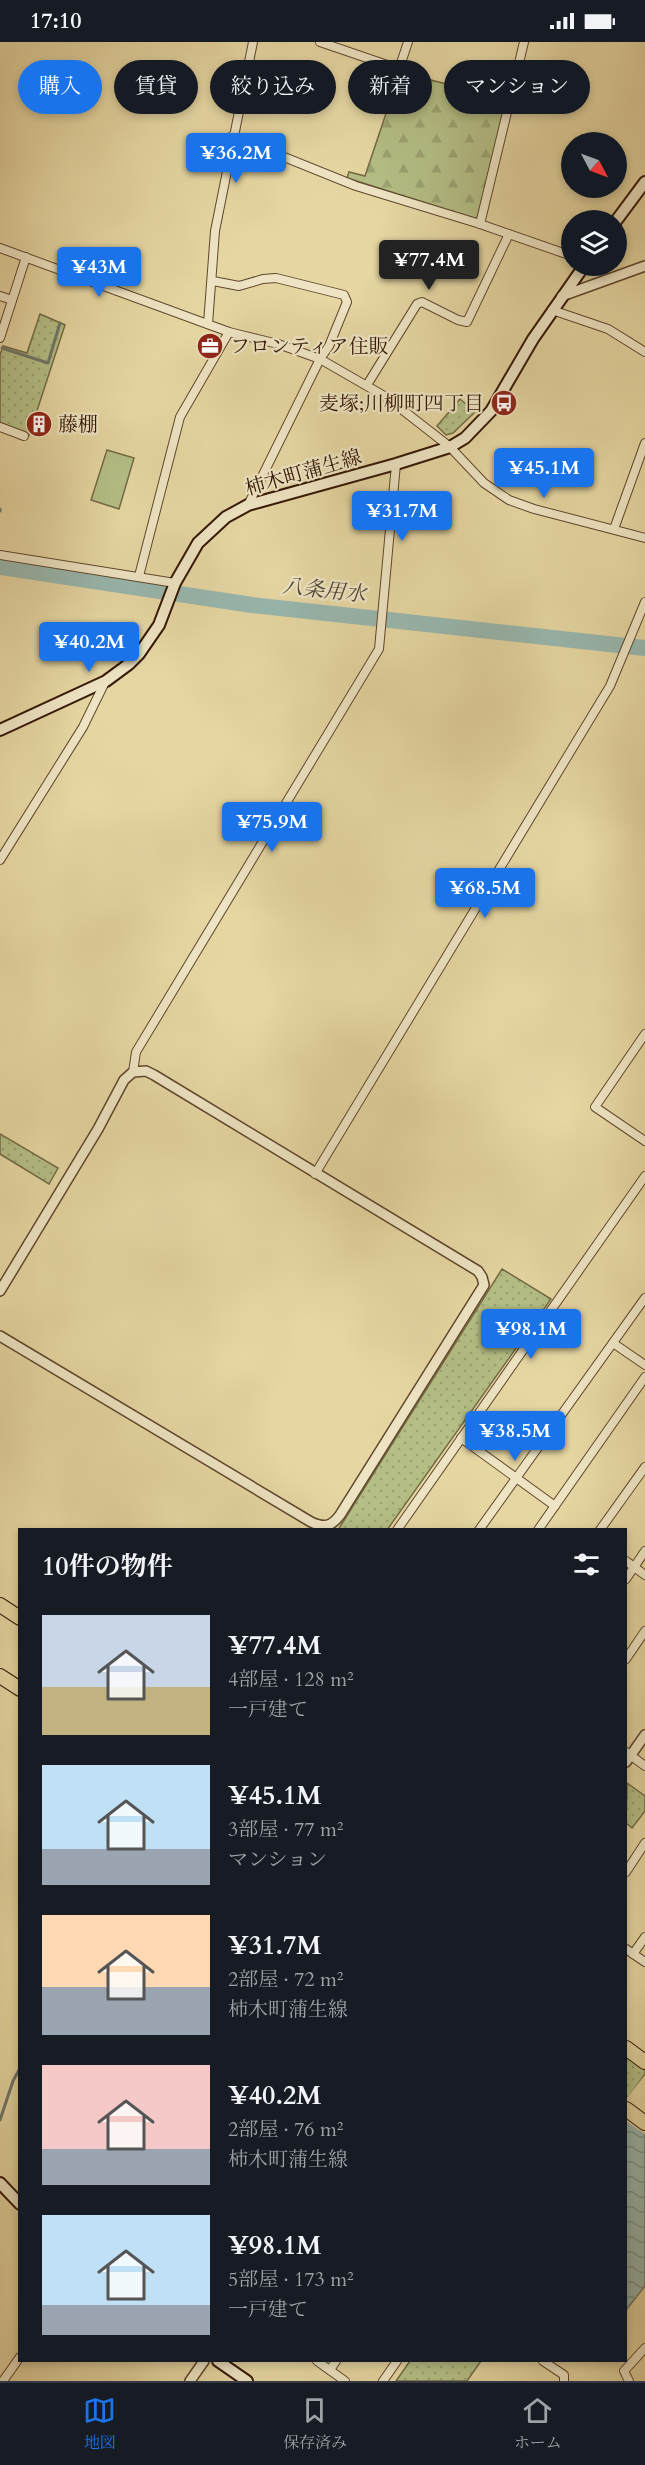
<!DOCTYPE html>
<html lang="ja">
<head>
<meta charset="utf-8">
<style>
	:root { --surface:#171b24; --page:#242831; --text:#f1f3f6; --muted:#9ea1a6; --line:#363941; --accent:#1a73e8 }
	body { margin:0; font-family:Cardo,"Noto Serif JP",serif; background:var(--page); color:var(--text); height:100vh; display:flex; flex-direction:column; font-size:22px; white-space:nowrap }
	* { box-sizing:border-box; margin:0 }
	p { font-size:20px; color:var(--muted) }
	.icon { flex:none; width:33px; height:33px; fill:none; stroke:currentColor; stroke-width:2; stroke-linecap:round; stroke-linejoin:round }
	.map { position:relative; flex:1; overflow:hidden }
	.side { position:absolute; left:18px; top:1486px; width:609px; height:834px; display:flex; flex-direction:column; background:var(--surface); border-radius:0px; box-shadow:0 3px 9px #0003 }
	.side>* { flex:none }
	.top-card { position:absolute; left:18px; top:18px; width:609px; height:54px; display:flex; gap:12px }
	.needle { width:39px; rotate:131deg }
	.fabs { position:absolute; left:561px; top:90px; display:grid; gap:12px }
	.fabs a { display:grid; place-items:center; width:66px; height:66px; border-radius:50%; background:var(--surface); box-shadow:0 3px 9px #0003; font-size:30px }
	.price { position:absolute; translate:-50% -51px; padding:0 14px; border-radius:6px; background:var(--accent); color:#fff; font-size:20px; line-height:39px; filter:drop-shadow(0 2px 3px #0008) }
	.price::after { content:''; position:absolute; left:50%; top:36px; width:18px; height:14px; margin-left:-9px; background:inherit; clip-path:polygon(0 0,100% 0,50% 100%) }
	.price.selected { background:#222; color:#fff }
	ul { padding:0; list-style:none }
	li { display:flex; align-items:center; gap:18px; height:150px; padding:0 24px }
	li span { display:grid; place-items:center; flex:none; width:168px; height:120px; border-radius:0px; color:#555 }
	li>.icon { margin-inline-start:auto }
	span .icon { width:72px; height:72px; fill:#fffc; stroke-width:1 }
	li b { font-size:26px }
	h2 { display:flex; justify-content:space-between; align-items:center; height:72px; padding:0 24px; font-size:26px }
	.pill { padding:0 21px; border-radius:27px; background:var(--surface); box-shadow:0 3px 9px #0003; font-size:21px; line-height:54px }
	.pill.selected { background:var(--accent); color:#fff }
	.status { display:flex; justify-content:space-between; align-items:center; height:42px; padding:0 30px; background:var(--surface); direction:ltr }
	.status svg { height:16px; fill:currentColor }
	.tab-bar { display:flex; justify-content:space-around; align-items:center; height:84px; border-top:2px solid var(--line); background:var(--surface); font-size:16px; color:var(--muted) }
	.tab-bar a { display:grid; justify-items:center; gap:3px }
	.tab-bar .selected { color:var(--accent) }
	.map>svg:first-child { display:block }
	.green { fill:url(#green-dots); stroke:#746a45; stroke-width:1.5 }
	.forest { fill:url(#forest-firs); stroke:#746a45; stroke-width:1.5 }
	.pitch { fill:#b4be85; stroke:#746a45; stroke-width:1.5 }
	.water { fill:url(#water-waves); stroke:#70776a; stroke-width:1.5 }
	.pier { fill:#e5d6a2 }
	.lines { fill:none; stroke-linecap:round; stroke-linejoin:round }
	.stream { stroke:#70776a; stroke-width:3 }
	.river { stroke:#98b7ae; stroke-width:16 }
	.minor-casing { stroke:#60472c; stroke-width:10 }
	.tertiary-casing { stroke:#60472c; stroke-width:12 }
	.secondary-casing { stroke:#341705; stroke-width:14 }
	.trunk-casing { stroke:#341705; stroke-width:16 }
	.minor { stroke:#eee4c3; stroke-width:8 }
	.tertiary { stroke:#eee4c3; stroke-width:9 }
	.secondary { stroke:#eee4c3; stroke-width:10 }
	.trunk { stroke:#e5d6a2; stroke-width:14 }
	.labels { text-anchor:middle; stroke-width:4.5; stroke-linejoin:round; paint-order:stroke }
	.poi-label { font-size:20px; fill:#341705; stroke:#eee4c3; text-anchor:start }
	.street-label { font-size:20px; fill:#341705; stroke:#eee4c3 }
	.water-label { font-size:21px; font-style:italic; fill:#524738; stroke:#eee4c3 }
</style>
</head>
<body>
<div class="status"><b>17:10</b><svg viewBox="0 0 49 12"><path d="M0 12V9h3v3zM5 12V6h3v6zM10 12V3h3v9zM15 12V0h3v12zM26 1h20v11H26zM47 4h2v5h-2z"/></svg></div>
<div class="map">
<svg width="645" height="2339" viewBox="0 0 645 2339">
	<defs>
		<pattern id="green-dots" width="8" height="8" patternUnits="userSpaceOnUse" patternTransform="scale(1.5)"><rect width="8" height="8" fill="#b4be85"/><path d="M2 2h.1M6 6h.1" fill="none" stroke="#9ba371" stroke-width="1.8" stroke-linecap="round"/></pattern>
		<pattern id="forest-firs" width="22" height="20" patternUnits="userSpaceOnUse" patternTransform="scale(1.5)"><rect width="22" height="20" fill="#b4be85"/><path d="M5 1l3.5 6h-7zM16 11l3.5 6h-7z" fill="#9ba371"/></pattern>
		<pattern id="water-waves" width="16" height="10" patternUnits="userSpaceOnUse" patternTransform="scale(1.5)"><rect width="16" height="10" fill="#98b7ae"/><path d="M0 5q4-4 8 0t8 0" fill="none" stroke="#7d948c"/></pattern>
	</defs>
	<rect width="100%" height="100%" fill="#e5d6a2"/>
	<filter id="stains"><feTurbulence type="fractalNoise" baseFrequency=".00333" numOctaves="4"/><feColorMatrix values="0 0 0 0 .2 0 0 0 0 .09 0 0 0 0 .02 0 0 0 .5 -.17"/></filter>
	<radialGradient id="worn" r=".72"><stop offset=".6" stop-color="#630" stop-opacity="0"/><stop offset="1" stop-color="#630" stop-opacity=".3"/></radialGradient>
	<g class="green">
		<polygon points="517,40 541,48 543,41 551,44 546,60 522,52 516,43"/>
		<polygon points="40,272 65,283 29,393 0,382 0,313 3,304 27,311"/>
		<polygon points="460,357 475,370 453,391 446,393 437,384"/>
		<polygon points="0,1092 58,1126 49,1142 0,1112"/>
		<polygon points="502,1227 551,1257 387,1488 338,1488"/>
		<polygon points="627,1741 645,1754 645,1769 632,1786 626,1781"/>
		<polygon points="626,2013 645,2026 645,2032 626,2059"/>
		<polygon points="410,2319 481,2319 467,2339 396,2339"/>
	</g>
	<polygon class="forest" points="400,30 454,44 469,60 500,68 504,73 477,177 347,136 349,130 365,134"/>
	<polygon class="pitch" points="107,408 134,416 119,467 91,458"/>
	<polygon class="water" points="645,2036 645,2244 626,2268 626,2062"/>
	<polygon class="pier" points="645,2033 645,2092 626,2079 626,2057"/>
	<g class="lines">
		<g class="stream">
			<polyline points="2,306 48,321 60,281"/>
			<polyline points="0,467 0,469"/>
			<polyline points="0,2078 13,2039 20,2026"/>
		</g>
		<polyline class="river" points="0,525 252,563 645,606"/>
		<defs>
			<g id="minor">
				<polyline points="320,0 399,27 408,0"/>
				<polyline points="232,94 356,144 480,182 572,214"/>
				<polyline points="480,182 524,0"/>
				<polyline points="0,206 229,290 278,302 320,317 386,355 450,405 484,441 509,458 534,467 645,496"/>
				<polyline points="213,239 239,244 263,237 276,236 344,253 347,260 329,304 320,317 248,463"/>
				<polyline points="0,254 12,258"/>
				<polyline points="552,268 608,287 645,310"/>
				<polyline points="208,282 215,189 253,0"/>
				<polyline points="0,296 26,215"/>
				<polyline points="367,343 417,262 422,260 458,278 467,280 509,192"/>
				<polyline points="0,385 24,394"/>
				<polyline points="614,487 645,401"/>
				<polyline points="0,513 175,541"/>
				<polyline points="139,534 180,375 229,290"/>
				<polyline points="0,818 83,685 105,640"/>
				<polyline points="645,992 595,1065 645,1099"/>
				<polyline points="133,1030 136,1010 379,607 396,422"/>
				<polyline points="315,1132 610,644 645,560"/>
				<polyline points="613,1301 645,1323"/>
				<polyline points="461,1396 555,1464"/>
				<polyline points="397,1488 645,1134"/>
				<polyline points="479,1488 645,1256"/>
				<polyline points="538,1488 645,1335"/>
				<polyline points="600,1488 645,1425"/>
				<polyline points="626,1519 645,1533"/>
				<polyline points="626,1537 645,1509"/>
				<polyline points="626,1617 645,1589"/>
				<polyline points="626,1710 645,1724"/>
				<polyline points="626,1830 645,1801"/>
				<polyline points="626,1907 645,1920"/>
				<polyline points="633,1912 645,1895"/>
				<polyline points="317,2319 345,2339"/>
				<polyline points="543,2319 564,2333 564,2339"/>
				<polyline points="330,2328 336,2319"/>
				<polyline points="3,2339 20,2315"/>
				<polyline points="383,2339 397,2319"/>
				<polyline points="629,2339 624,2329 645,2306"/>
			</g>
			<g id="tertiary">
				<polyline points="562,254 645,224"/>
				<path d="M0,1249L98,1087L124,1038L133,1030L146,1029L154,1033L478,1229L482,1235L484,1243L340,1473C331,1485 324,1486 311,1480L0,1294"/>
				<polyline points="626,1720 645,1693"/>
				<polyline points="190,2339 204,2319"/>
			</g>
			<g id="secondary">
				<polyline points="616,179 645,140"/>
				<polyline points="0,688 106,639 129,622 139,612 159,583 175,541 198,501 226,475 248,463 396,422 450,405 465,396 491,369 533,297 584,224"/>
				<polyline points="0,2141 20,2162"/>
				<polyline points="218,2319 247,2339"/>
			</g>
			<g id="trunk">
				<polyline points="0,1563 20,1576"/>
				<polyline points="0,1634 20,1647"/>
				<polyline points="626,2006 645,2020"/>
				<polyline points="626,2067 645,2081"/>
			</g>
		</defs>
		<use href="#minor" class="minor-casing"/>
		<use href="#tertiary" class="tertiary-casing"/>
		<use href="#secondary" class="secondary-casing"/>
		<use href="#trunk" class="trunk-casing"/>
		<use href="#minor" class="minor"/>
		<use href="#tertiary" class="tertiary"/>
		<use href="#secondary" class="secondary"/>
		<use href="#trunk" class="trunk"/>
	</g>
	<defs>
		<symbol id="office-disc" viewBox="-11 -11 22 22"><circle r="9.5" fill="#8f2418" stroke="#eee4c3"/><path d="M-6-3h4V-5.5h4V-3h4V5H-6ZM-1-4.5V-3h2v-1.5ZM-6 0V1H6V0Z" fill="#fff"/></symbol>
		<symbol id="bus-disc" viewBox="-11 -11 22 22"><circle r="9.5" fill="#8f2418" stroke="#eee4c3"/><path d="M-5-6H5V4H4V6H2V4H-2V6H-4V4H-5ZM-3.5-4V0h7V-4ZM-3.5 1.2v1.5H-2V1.2ZM2 1.2v1.5H3.5V1.2Z" fill="#fff"/></symbol>
		<symbol id="building-disc" viewBox="-11 -11 22 22"><circle r="9.5" fill="#8f2418" stroke="#eee4c3"/><path d="M-4-6H4V6H1V3H-1V6H-4ZM-2.5-4.3h1.7v1.8h-1.7ZM.8-4.3h1.7v1.8H.8ZM-2.5-1h1.7V.8h-1.7ZM.8-1h1.7V.8H.8Z" fill="#fff"/></symbol>
	</defs>
	<g fill-rule="evenodd">
		<use href="#office-disc" x="195" y="289" width="30" height="30"/>
		<use href="#bus-disc" x="489" y="346" width="30" height="30"/>
		<use href="#building-disc" x="24" y="367" width="30" height="30"/>
	</g>
	<g class="labels">
		<g class="poi-label">
			<text x="230" y="311">フロンティア住販</text>
			<text x="484" y="368" text-anchor="end">麦塚;川柳町四丁目</text>
			<text x="58" y="389">藤棚</text>
		</g>
		<g class="street-label">
			<text transform="translate(303 430) rotate(-16)" y="7">柿木町蒲生線</text>
		</g>
		<g class="water-label">
			<text transform="translate(324 548) rotate(6)" y="7">八条用水</text>
		</g>
	</g>
	<rect width="100%" height="100%" filter="url(#stains)"/>
	<rect width="100%" height="100%" fill="url(#worn)"/>
</svg>
<div class="fabs">
<a><svg class="needle" viewBox="-14 -14 28 28"><path d="M0-13l5 13h-10z" fill="#e53935"/><path d="M0 13l5-13h-10z" fill="#9ea1a6"/></svg></a>
<a><svg class="icon" aria-label="layers" viewBox="0 0 24 24"><path d="M12 4l9 5-9 5-9-5zM3 14l9 5 9-5"/></svg></a>
</div>
<b class="price" style="left:236px;top:142px">¥36.2M</b>
<b class="price selected" style="left:429px;top:249px">¥77.4M</b>
<b class="price" style="left:99px;top:256px">¥43M</b>
<b class="price" style="left:544px;top:457px">¥45.1M</b>
<b class="price" style="left:402px;top:500px">¥31.7M</b>
<b class="price" style="left:89px;top:631px">¥40.2M</b>
<b class="price" style="left:272px;top:811px">¥75.9M</b>
<b class="price" style="left:485px;top:877px">¥68.5M</b>
<b class="price" style="left:531px;top:1318px">¥98.1M</b>
<b class="price" style="left:515px;top:1420px">¥38.5M</b>
<div class="top-card">
<a class="pill selected">購入</a>
<a class="pill">賃貸</a>
<a class="pill">絞り込み</a>
<a class="pill">新着</a>
<a class="pill">マンション</a>
</div>
<section class="side">
<h2>10件の物件<svg class="icon" aria-label="filters" viewBox="0 0 24 24"><path d="M4 7h16M4 17h16"/><circle cx="9" cy="7" r="2"/><circle cx="15" cy="17" r="2"/></svg></h2>
<ul>
<li><span style="background:linear-gradient(#c9d6e8 60%,#c2b280 0)"><svg class="icon" aria-label="home" viewBox="0 0 24 24"><path d="M3 11l9-7 9 7M6 9v11h12V9"/></svg></span><div><b>¥77.4M</b><p>4部屋 · 128 m²</p><p>一戸建て</p></div></li>
<li><span style="background:linear-gradient(#bfe0f5 70%,#9aa5b1 0)"><svg class="icon" aria-label="home" viewBox="0 0 24 24"><path d="M3 11l9-7 9 7M6 9v11h12V9"/></svg></span><div><b>¥45.1M</b><p>3部屋 · 77 m²</p><p>マンション</p></div></li>
<li><span style="background:linear-gradient(#ffd9b3 60%,#9aa5b1 0)"><svg class="icon" aria-label="home" viewBox="0 0 24 24"><path d="M3 11l9-7 9 7M6 9v11h12V9"/></svg></span><div><b>¥31.7M</b><p>2部屋 · 72 m²</p><p>柿木町蒲生線</p></div></li>
<li><span style="background:linear-gradient(#f6c9c9 70%,#9aa5b1 0)"><svg class="icon" aria-label="home" viewBox="0 0 24 24"><path d="M3 11l9-7 9 7M6 9v11h12V9"/></svg></span><div><b>¥40.2M</b><p>2部屋 · 76 m²</p><p>柿木町蒲生線</p></div></li>
<li><span style="background:linear-gradient(#bfe0f5 75%,#9aa5b1 0)"><svg class="icon" aria-label="home" viewBox="0 0 24 24"><path d="M3 11l9-7 9 7M6 9v11h12V9"/></svg></span><div><b>¥98.1M</b><p>5部屋 · 173 m²</p><p>一戸建て</p></div></li>
</ul>
</section>
</div>
<nav class="tab-bar">
<a class="selected"><svg class="icon" aria-label="map" viewBox="0 0 24 24"><path d="M3 6l6-2 6 2 6-2v14l-6 2-6-2-6 2zM9 4v14M15 6v14"/></svg>地図</a>
<a><svg class="icon" aria-label="saved" viewBox="0 0 24 24"><path d="M7 4h10v16l-5-4-5 4z"/></svg>保存済み</a>
<a><svg class="icon" aria-label="home" viewBox="0 0 24 24"><path d="M3 11l9-7 9 7M6 9v11h12V9"/></svg>ホーム</a>
</nav>
</body>
</html>
